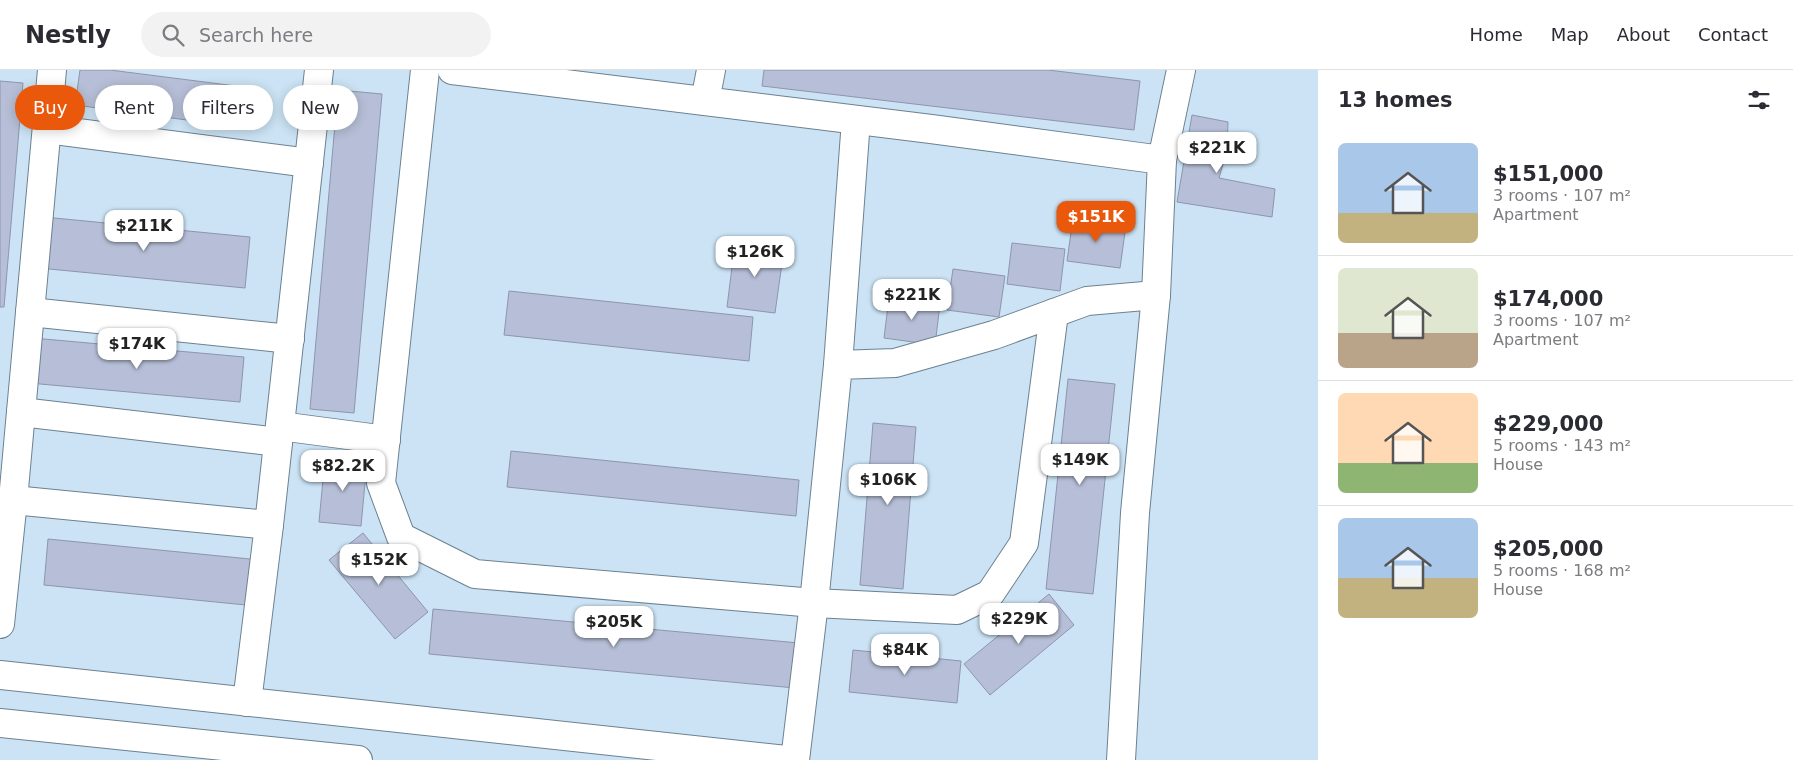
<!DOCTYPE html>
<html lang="en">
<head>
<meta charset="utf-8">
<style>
	:root { --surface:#fff; --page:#f2f2f3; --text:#2b2b33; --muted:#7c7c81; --line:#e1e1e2; --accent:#ea580c }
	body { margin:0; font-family:"DejaVu Sans",sans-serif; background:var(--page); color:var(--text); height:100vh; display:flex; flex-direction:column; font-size:19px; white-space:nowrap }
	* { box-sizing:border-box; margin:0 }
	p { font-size:16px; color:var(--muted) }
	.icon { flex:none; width:28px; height:28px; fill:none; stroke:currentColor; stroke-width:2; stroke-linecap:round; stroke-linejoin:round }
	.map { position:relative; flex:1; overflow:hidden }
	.details { display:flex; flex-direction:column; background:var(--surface); width:475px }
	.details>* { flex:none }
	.banner { position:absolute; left:15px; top:15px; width:475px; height:45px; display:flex; gap:10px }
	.price { position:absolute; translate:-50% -42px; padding:0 11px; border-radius:10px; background:#fff; color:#222; font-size:16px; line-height:32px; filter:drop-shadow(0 1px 2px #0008) }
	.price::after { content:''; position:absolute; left:50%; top:30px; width:15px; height:11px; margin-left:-8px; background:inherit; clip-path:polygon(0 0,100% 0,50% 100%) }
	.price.active { background:var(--accent); color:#fff }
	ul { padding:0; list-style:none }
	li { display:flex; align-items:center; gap:15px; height:125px; padding:0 20px }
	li+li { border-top:1px solid var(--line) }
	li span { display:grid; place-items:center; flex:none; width:140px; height:100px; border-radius:8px; color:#555 }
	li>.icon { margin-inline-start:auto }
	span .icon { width:60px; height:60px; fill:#fffc; stroke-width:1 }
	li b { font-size:21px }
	h2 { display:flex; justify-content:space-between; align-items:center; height:60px; padding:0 20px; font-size:21px }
	.pill { padding:0 18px; border-radius:22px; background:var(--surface); box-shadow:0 2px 12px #0003; font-size:18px; line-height:45px }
	.pill.active { background:var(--accent); color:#fff }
	header { display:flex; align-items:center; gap:30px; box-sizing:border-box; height:70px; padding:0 25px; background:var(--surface); border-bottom:1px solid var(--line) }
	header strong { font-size:24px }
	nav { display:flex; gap:28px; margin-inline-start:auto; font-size:18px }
	.search { width:350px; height:45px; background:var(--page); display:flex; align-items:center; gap:12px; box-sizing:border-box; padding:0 18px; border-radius:28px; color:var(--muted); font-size:19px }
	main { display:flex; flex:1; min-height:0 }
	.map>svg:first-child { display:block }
	.building { fill:#b6bfd7; stroke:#8d95ac }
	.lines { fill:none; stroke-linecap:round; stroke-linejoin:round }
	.minor-casing { stroke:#6c8191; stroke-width:30 }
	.minor { stroke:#fff; stroke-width:28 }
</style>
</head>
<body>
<header>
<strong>Nestly</strong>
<div class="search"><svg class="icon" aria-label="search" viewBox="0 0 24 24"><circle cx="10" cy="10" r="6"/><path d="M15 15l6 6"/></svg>Search here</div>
<nav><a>Home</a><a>Map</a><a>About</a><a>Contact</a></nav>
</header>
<main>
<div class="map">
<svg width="1318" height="690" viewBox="0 0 1318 690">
	<rect width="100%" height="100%" fill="#cbe3f4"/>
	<g class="building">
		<polygon points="80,0 110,0 244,17 239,57 75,35"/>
		<polygon points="764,0 1048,0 1140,11 1134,60 762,16"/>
		<polygon points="0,11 23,13 4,237 0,237"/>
		<polygon points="338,20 382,24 354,343 310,339"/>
		<polygon points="1192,45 1228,52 1227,80 1219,108 1275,119 1272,147 1177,132"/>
		<polygon points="44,147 250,167 245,218 39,198"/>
		<polygon points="1073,148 1126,155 1120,198 1067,191"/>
		<polygon points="735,173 784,179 775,243 727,237"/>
		<polygon points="1012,173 1065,179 1060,221 1007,214"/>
		<polygon points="953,199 1005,206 999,247 947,240"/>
		<polygon points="509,221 753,247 749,291 504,265"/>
		<polygon points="889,228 940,234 935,275 884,268"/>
		<polygon points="33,268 244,287 240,332 29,313"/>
		<polygon points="1068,309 1115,314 1093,524 1046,519"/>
		<polygon points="873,353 916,357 903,519 860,515"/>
		<polygon points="511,381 799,410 796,446 507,417"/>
		<polygon points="325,388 367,392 361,456 319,452"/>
		<polygon points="363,463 428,542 395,569 329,490"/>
		<polygon points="48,469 260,490 256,536 44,515"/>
		<polygon points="1049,524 1074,555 990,625 964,594"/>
		<polygon points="433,539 799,573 795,618 429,584"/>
		<polygon points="853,580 961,591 957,633 849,622"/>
	</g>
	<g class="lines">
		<defs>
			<g id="minor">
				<polyline points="425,0 381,413 401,467 475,504 814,533 957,540 990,524 1024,473 1054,243"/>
				<polyline points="452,0 931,59 1162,90 1181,0"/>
				<polyline points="705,31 711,0"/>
				<polyline points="47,59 309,93"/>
				<polyline points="30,242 290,269"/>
				<polyline points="838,295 856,50"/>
				<polyline points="21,342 278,372"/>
				<polyline points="280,356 386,370"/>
				<polyline points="13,430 269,455"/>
				<polyline points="0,554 13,430 52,0"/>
				<polyline points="0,605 786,690"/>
				<polyline points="247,632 269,455 319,0"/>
				<polyline points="0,653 358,690"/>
				<polyline points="795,690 814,533 838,295 895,293 994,265 1087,231 1156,225"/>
				<polyline points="1121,690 1135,443 1156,225 1162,90"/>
			</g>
		</defs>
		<use href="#minor" class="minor-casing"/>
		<use href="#minor" class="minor"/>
	</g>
</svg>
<b class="price" style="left:1217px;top:104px">$221K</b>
<b class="price active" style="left:1096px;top:173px">$151K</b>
<b class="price" style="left:144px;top:182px">$211K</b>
<b class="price" style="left:755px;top:208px">$126K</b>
<b class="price" style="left:912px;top:251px">$221K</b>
<b class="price" style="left:137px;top:300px">$174K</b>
<b class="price" style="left:1080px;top:416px">$149K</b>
<b class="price" style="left:343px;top:422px">$82.2K</b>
<b class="price" style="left:888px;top:436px">$106K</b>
<b class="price" style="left:379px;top:516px">$152K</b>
<b class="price" style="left:1019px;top:575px">$229K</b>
<b class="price" style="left:614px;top:578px">$205K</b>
<b class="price" style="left:905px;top:606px">$84K</b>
<div class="banner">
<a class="pill active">Buy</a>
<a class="pill">Rent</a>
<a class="pill">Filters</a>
<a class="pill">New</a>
</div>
</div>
<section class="details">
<h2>13 homes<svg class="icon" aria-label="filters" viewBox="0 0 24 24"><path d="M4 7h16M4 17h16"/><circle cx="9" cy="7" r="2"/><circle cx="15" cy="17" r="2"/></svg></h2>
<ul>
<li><span style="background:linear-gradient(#a9c7e8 70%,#c2b280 0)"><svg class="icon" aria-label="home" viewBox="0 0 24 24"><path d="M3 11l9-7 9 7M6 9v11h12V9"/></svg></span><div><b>$151,000</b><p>3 rooms · 107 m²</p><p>Apartment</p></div></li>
<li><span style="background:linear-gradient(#dfe7d0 65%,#b9a48a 0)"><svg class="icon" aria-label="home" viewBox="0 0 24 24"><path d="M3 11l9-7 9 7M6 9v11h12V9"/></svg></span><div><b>$174,000</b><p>3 rooms · 107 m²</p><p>Apartment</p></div></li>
<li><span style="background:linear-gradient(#ffd9b3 70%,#8fb573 0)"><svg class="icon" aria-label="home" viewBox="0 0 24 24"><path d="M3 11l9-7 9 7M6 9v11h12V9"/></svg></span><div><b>$229,000</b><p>5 rooms · 143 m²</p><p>House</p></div></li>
<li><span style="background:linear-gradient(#a9c7e8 60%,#c2b280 0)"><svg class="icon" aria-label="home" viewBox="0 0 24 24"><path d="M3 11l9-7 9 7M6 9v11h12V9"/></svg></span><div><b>$205,000</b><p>5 rooms · 168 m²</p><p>House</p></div></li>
</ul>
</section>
</main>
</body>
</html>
